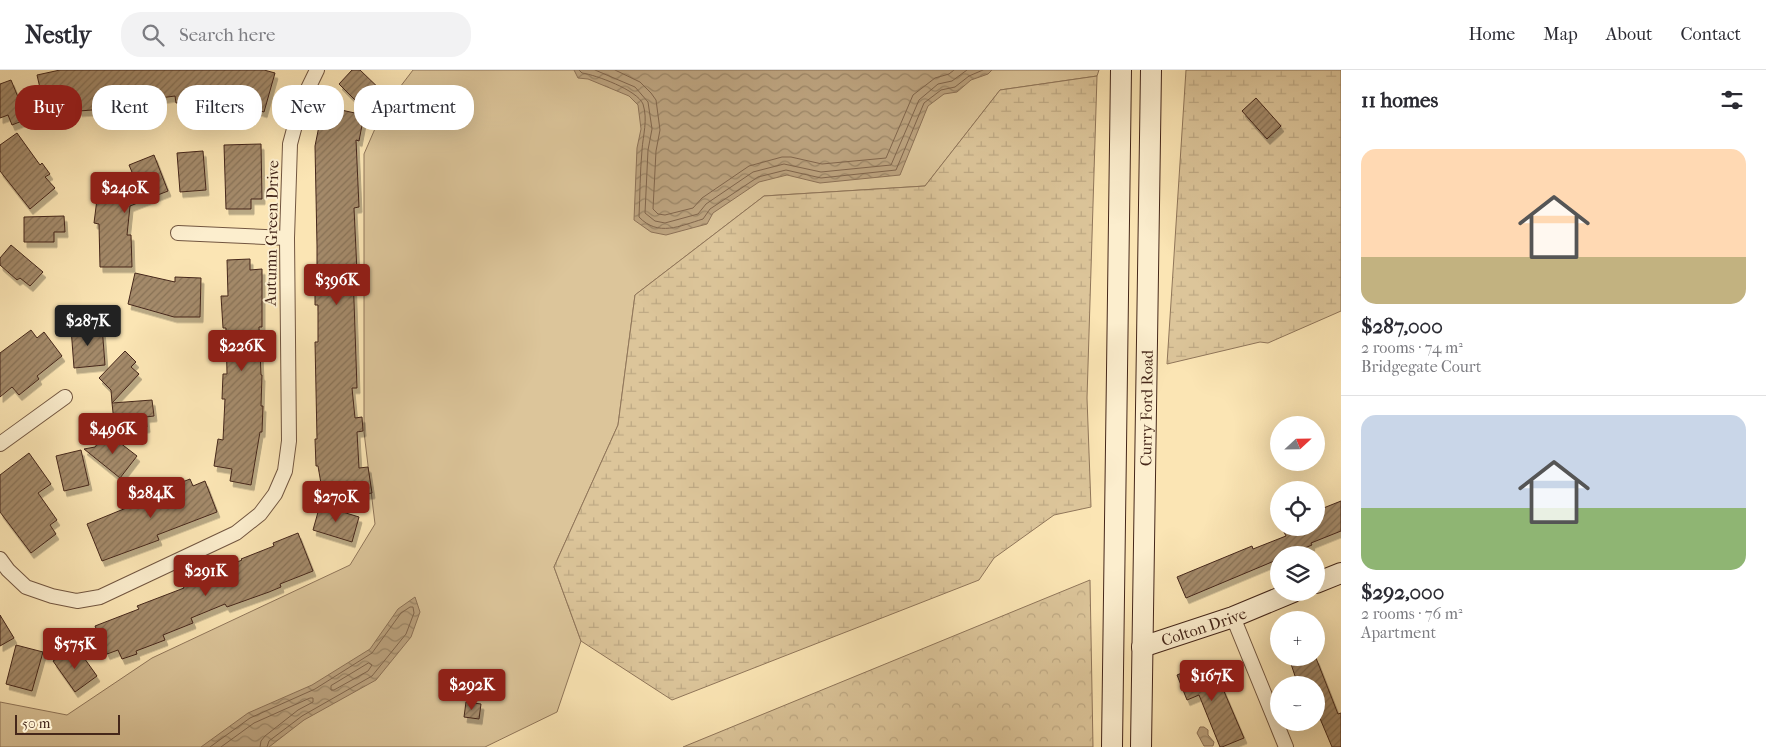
<!DOCTYPE html>
<html lang="en">
<head>
<meta charset="utf-8">
<style>
	:root { --surface:#fff; --page:#f2f2f3; --text:#2b2b33; --muted:#7c7c81; --line:#e1e1e2; --accent:#8f2418 }
	body { margin:0; font-family:"IM FELL French Canon",serif; background:var(--page); color:var(--text); height:100vh; display:flex; flex-direction:column; font-size:19px; white-space:nowrap }
	* { box-sizing:border-box; margin:0 }
	p { font-size:16px; color:var(--muted) }
	.icon { flex:none; width:28px; height:28px; fill:none; stroke:currentColor; stroke-width:2; stroke-linecap:round; stroke-linejoin:round }
	.map { position:relative; flex:1; overflow:hidden }
	.drawer { display:flex; flex-direction:column; background:var(--surface); width:425px }
	.drawer>* { flex:none }
	.top-card { position:absolute; left:15px; top:15px; width:475px; height:45px; display:flex; gap:10px }
	.needle { width:32px; rotate:68deg }
	.fabs { position:absolute; left:1270px; top:346px; display:grid; gap:10px }
	.fabs a { display:grid; place-items:center; width:55px; height:55px; border-radius:50%; background:var(--surface); box-shadow:0 5px 20px #0002; font-size:25px }
	.scale { position:absolute; left:15px; bottom:12px; width:105px; box-sizing:border-box; padding-left:5px; border:2px solid #45271a; border-top:0; font-size:14px; line-height:18px; white-space:nowrap; color:#45271a; -webkit-text-stroke:4px #fceece; paint-order:stroke }
	.price { position:absolute; translate:-50% -42px; padding:0 11px; border-radius:5px; background:var(--accent); color:#fff; font-size:16px; line-height:32px; filter:drop-shadow(0 1px 2px #0008) }
	.price::after { content:''; position:absolute; left:50%; top:30px; width:15px; height:11px; margin-left:-8px; background:inherit; clip-path:polygon(0 0,100% 0,50% 100%) }
	.price.current { background:#222; color:#fff }
	ul { padding:0; list-style:none }
	li { display:grid; align-content:center; gap:10px; height:265px; padding:0 20px }
	li+li { border-top:1px solid var(--line) }
	li span { display:grid; place-items:center; height:155px; border-radius:15px; color:#555 }
	li>.icon { margin-inline-start:auto }
	span .icon { width:90px; height:90px; fill:#fffc; stroke-width:1 }
	li b { font-size:21px }
	h2 { display:flex; justify-content:space-between; align-items:center; height:60px; padding:0 20px; font-size:21px }
	.tag { padding:0 18px; border-radius:20px; background:var(--surface); box-shadow:0 5px 20px #0002; font-size:18px; line-height:45px }
	.tag.current { background:var(--accent); color:#fff }
	header { display:flex; align-items:center; gap:30px; box-sizing:border-box; height:70px; padding:0 25px; background:var(--surface); border-bottom:1px solid var(--line) }
	header strong { font-size:24px }
	nav { display:flex; gap:28px; margin-inline-start:auto; font-size:18px }
	.search { width:350px; height:45px; background:var(--page); display:flex; align-items:center; gap:12px; box-sizing:border-box; padding:0 18px; border-radius:20px; color:var(--muted); font-size:19px }
	main { display:flex; flex:1; min-height:0 }
	.map>svg:first-child { display:block }
	.green { fill:#dcc59a; stroke:#90765a }
	.forest { fill:url(#forest-crowns); stroke:#90765a }
	.wetland { fill:url(#wetland-marsh); stroke:#90765a }
	.water { fill:url(#water-waves); stroke:#8d7257 }
	.lines { fill:none; stroke-linecap:round; stroke-linejoin:round }
	.shore { stroke:#81664d; stroke-width:1 }
	.building { fill:url(#building-hatch); stroke:#45271a; filter:url(#shadow) }
	.street-casing { stroke:#725640; stroke-width:16 }
	.secondary-casing { stroke:#45271a; stroke-width:22 }
	.street { stroke:#fceece; stroke-width:14 }
	.secondary { stroke:#fceece; stroke-width:20 }
	.labels { text-anchor:middle; stroke-width:4; stroke-linejoin:round; paint-order:stroke }
	.street-label { font-size:16px; fill:#45271a; stroke:#fceece }
</style>
</head>
<body>
<header>
<strong>Nestly</strong>
<div class="search"><svg class="icon" aria-label="search" viewBox="0 0 24 24"><circle cx="10" cy="10" r="6"/><path d="M15 15l6 6"/></svg>Search here</div>
<nav><a>Home</a><a>Map</a><a>About</a><a>Contact</a></nav>
</header>
<main>
<div class="map">
<svg width="1341" height="677" viewBox="0 0 1341 677">
	<defs>
		<pattern id="forest-crowns" width="20" height="18" patternUnits="userSpaceOnUse" patternTransform="scale(1.25)"><rect width="20" height="18" fill="#dcc59a"/><path d="M2 6a3 3 0 1 1 6 0M12 15a3 3 0 1 1 6 0" fill="none" stroke="#bea984"/></pattern>
		<pattern id="wetland-marsh" width="20" height="14" patternUnits="userSpaceOnUse" patternTransform="scale(1.25)"><rect width="20" height="14" fill="#dcc59a"/><path d="M1 5h8M5 5V1M11 12h8M15 12V8" fill="none" stroke="#bea984"/></pattern>
		<pattern id="water-waves" width="16" height="10" patternUnits="userSpaceOnUse" patternTransform="scale(1.25)"><rect width="16" height="10" fill="#bda480"/><path d="M0 5q4-4 8 0t8 0" fill="none" stroke="#9b8668"/></pattern>
		<pattern id="building-hatch" width="6" height="6" patternUnits="userSpaceOnUse" patternTransform="scale(1.25)"><rect width="6" height="6" fill="#a48a6a"/><path d="M-1 1l2-2M0 6l6-6M5 7l2-2" fill="none" stroke="#877156"/></pattern>
		<filter id="shadow"><feDropShadow dx="3" dy="5.5" stdDeviation="0" flood-color="#0004"/></filter>
	</defs>
	<rect width="100%" height="100%" fill="#fbe5b4"/>
	<filter id="stains"><feTurbulence type="fractalNoise" baseFrequency=".004" numOctaves="4"/><feColorMatrix values="0 0 0 0 .2 0 0 0 0 .09 0 0 0 0 .02 0 0 0 .5 -.17"/></filter>
	<radialGradient id="worn" r=".72"><stop offset=".6" stop-color="#630" stop-opacity="0"/><stop offset="1" stop-color="#630" stop-opacity=".3"/></radialGradient>
	<polygon class="green" points="413,0 1099,0 1097,6 1000,20 925,116 764,126 635,225 618,355 554,497 581,571 557,642 485,677 0,677 0,632 67,645 152,588 350,495 375,454 364,362 364,84 384,38"/>
	<polygon class="forest" points="1090,510 1093,677 683,677"/>
	<g class="wetland">
		<polygon points="1186,0 1341,0 1341,241 1268,273 1260,272 1167,294"/>
		<polygon points="1097,6 1087,328 1091,437 1054,445 994,488 979,510 672,630 581,571 554,497 618,355 635,225 764,126 925,116 1000,20"/>
	</g>
	<g class="water">
		<polygon points="574,0 992,0 988,4 971,10 957,22 944,24 928,36 900,105 820,113 787,105 759,112 713,143 707,154 666,165 651,162 634,150 637,78 641,59 638,35 629,26 588,9 578,8"/>
		<polygon points="415,527 420,542 411,567 376,610 304,650 269,677 201,677 248,643 312,615 370,579 398,539"/>
		<polygon points="1200,657 1204,657 1208,660 1208,665 1214,672 1213,676 1204,676 1197,663"/>
	</g>
	<g class="lines">
		<g class="shore">
			<path d="M579,0L582,3C596,5 637,20 643,34C648,50 643,65 642,80C640,102 640,125 639,147C658,167 680,156 703,149L710,139L758,107L786,100L821,108L896,100L924,33L941,20L955,17L969,6L983,0"/>
			<polyline points="595,0 635,17 648,32 652,59 648,80 645,143 655,151 665,153 698,144 706,134 753,102 784,94 821,102 891,95 919,30 938,14 952,11 967,0"/>
			<polyline points="615,0 640,12 651,23 656,30 660,60 656,81 653,139 658,144 665,145 693,138 702,128 749,96 782,87 791,87 822,94 886,88 913,25 935,8 949,4 954,0"/>
			<polygon points="369,593 372,595 368,601 334,620 331,620 331,616"/>
			<polyline points="210,677 250,648 315,619 372,583 401,543 410,537 413,537 414,543 406,564 372,606 302,646 269,671 267,677"/>
			<polyline points="221,677 254,653 310,628 313,628 313,632 298,640 265,666 261,671 260,677"/>
		</g>
	</g>
	<g class="building">
		<polygon points="60,0 264,0 275,3 264,42 238,34 240,29 176,33 175,26 138,31 138,33 105,37 105,39 79,41 78,33 45,40 37,5"/>
		<polygon points="352,0 360,0 386,25 368,43 339,14"/>
		<polygon points="11,10 27,49 12,55 8,45 0,48 0,14"/>
		<polygon points="1256,28 1281,56 1267,69 1242,41"/>
		<polygon points="323,36 364,45 359,71 356,70 359,137 354,138 357,202 353,202 357,318 352,318 355,348 362,347 363,361 357,362 359,398 368,397 372,423 324,431 318,396 316,396 315,369 317,369 315,272 318,272 318,235 315,235 315,219 317,219 317,176 315,76"/>
		<polygon points="17,63 40,95 42,93 50,104 45,107 55,118 30,139 0,101 0,75"/>
		<polygon points="261,74 262,129 251,129 251,139 226,139 224,75"/>
		<polygon points="203,81 206,120 180,122 177,83"/>
		<polygon points="154,85 168,121 130,136 127,165 131,165 132,197 100,197 99,154 94,153 98,121 142,126 129,95"/>
		<polygon points="64,146 65,162 54,162 54,172 24,172 24,147"/>
		<polygon points="11,175 43,202 30,216 20,208 17,210 0,195 0,188"/>
		<polygon points="250,189 250,200 262,199 262,257 259,257 261,305 262,305 261,336 263,336 262,362 260,362 251,415 230,411 232,399 214,396 218,369 223,370 225,329 222,329 223,304 227,304 226,258 223,258 221,226 228,226 227,190"/>
		<polygon points="135,203 175,212 175,207 201,208 200,247 174,247 128,234"/>
		<polygon points="102,256 105,295 74,298 71,258"/>
		<polygon points="31,260 37,268 44,262 62,286 37,306 39,309 19,325 12,317 0,327 0,283"/>
		<polygon points="125,281 136,292 131,297 139,304 112,333 111,320 99,308"/>
		<polygon points="152,330 154,346 146,347 147,357 107,361 114,352 112,333"/>
		<polygon points="106,362 137,386 120,408 84,379 95,377"/>
		<polygon points="81,380 89,415 64,421 56,386"/>
		<polygon points="29,383 51,414 38,423 57,450 50,455 56,464 31,483 0,442 0,405"/>
		<polygon points="190,409 193,416 205,411 217,442 157,465 159,470 102,491 87,454 158,425 157,422"/>
		<polygon points="1341,431 1341,461 1311,473 1312,475 1288,485 1279,485 1279,489 1186,528 1177,507 1252,476 1253,479 1286,466 1283,460 1290,458 1316,458 1316,441"/>
		<polygon points="320,435 359,447 352,472 313,460"/>
		<polygon points="298,463 313,501 280,514 281,517 269,522 227,537 225,534 191,548 193,553 163,565 165,570 136,581 137,584 122,589 118,580 107,584 95,556 139,539 137,536 184,518 183,516 213,504 213,502 242,490 241,489 274,476 273,473"/>
		<polygon points="0,545 14,568 0,576"/>
		<polygon points="16,575 43,582 32,621 6,614"/>
		<polygon points="70,579 77,588 82,585 97,606 75,622 53,591"/>
		<polygon points="1289,588 1316,588 1338,644 1341,643 1341,677 1332,677 1316,639 1316,615 1298,615"/>
		<polygon points="1211,591 1244,668 1222,677 1220,677 1199,625 1187,630 1177,605"/>
		<polygon points="466,632 481,634 479,649 464,647"/>
	</g>
	<g class="lines">
		<defs>
			<g id="street">
				<polyline points="178,163 287,168"/>
				<polyline points="0,374 65,327"/>
				<polyline points="0,489 8,500 26,517 52,526 77,531 100,527 236,463 260,444 275,424 285,401 289,371 287,168 290,74 301,33 317,0"/>
				<polyline points="1233,547 1286,677"/>
			</g>
			<g id="secondary">
				<polyline points="1316,513 1341,503"/>
				<path id="s1" d="M1142,577L1233,547L1293,522"/>
				<polyline points="1112,677 1121,0"/>
				<path id="s2" d="M1141,677L1151,0"/>
			</g>
		</defs>
		<use href="#street" class="street-casing"/>
		<use href="#secondary" class="secondary-casing"/>
		<use href="#street" class="street"/>
		<use href="#secondary" class="secondary"/>
	</g>
	<g class="labels">
		<g class="street-label">
			<text transform="translate(271 163) rotate(-89)" y="6">Autumn Green Drive</text>
			<text dy="6" stroke="none"><textPath href="#s2" startOffset="339">Curry Ford Road</textPath></text>
			<text dy="6" stroke="none"><textPath href="#s1" startOffset="65">Colton Drive</textPath></text>
		</g>
	</g>
	<rect width="100%" height="100%" filter="url(#stains)"/>
	<rect width="100%" height="100%" fill="url(#worn)"/>
</svg>
<div class="fabs">
<a><svg class="needle" viewBox="-14 -14 28 28"><path d="M0-13l5 13h-10z" fill="#e53935"/><path d="M0 13l5-13h-10z" fill="#7c7c81"/></svg></a>
<a><svg class="icon" aria-label="locate" viewBox="0 0 24 24"><circle cx="12" cy="12" r="6"/><path d="M12 2v4M12 18v4M2 12h4M18 12h4"/></svg></a>
<a><svg class="icon" aria-label="layers" viewBox="0 0 24 24"><path d="M12 4l9 5-9 5-9-5zM3 14l9 5 9-5"/></svg></a>
<a>+</a>
<a>−</a>
</div>
<div class="scale">50 m</div>
<b class="price" style="left:125px;top:144px">$240K</b>
<b class="price" style="left:337px;top:236px">$396K</b>
<b class="price current" style="left:88px;top:277px">$287K</b>
<b class="price" style="left:242px;top:302px">$226K</b>
<b class="price" style="left:113px;top:385px">$496K</b>
<b class="price" style="left:151px;top:449px">$284K</b>
<b class="price" style="left:336px;top:453px">$270K</b>
<b class="price" style="left:206px;top:527px">$291K</b>
<b class="price" style="left:75px;top:600px">$575K</b>
<b class="price" style="left:1212px;top:632px">$167K</b>
<b class="price" style="left:472px;top:641px">$292K</b>
<div class="top-card">
<a class="tag current">Buy</a>
<a class="tag">Rent</a>
<a class="tag">Filters</a>
<a class="tag">New</a>
<a class="tag">Apartment</a>
</div>
</div>
<section class="drawer">
<h2>11 homes<svg class="icon" aria-label="filters" viewBox="0 0 24 24"><path d="M4 7h16M4 17h16"/><circle cx="9" cy="7" r="2"/><circle cx="15" cy="17" r="2"/></svg></h2>
<ul>
<li><span style="background:linear-gradient(#ffd9b3 70%,#c2b280 0)"><svg class="icon" aria-label="home" viewBox="0 0 24 24"><path d="M3 11l9-7 9 7M6 9v11h12V9"/></svg></span><div><b>$287,000</b><p>2 rooms · 74 m²</p><p>Bridgegate Court</p></div></li>
<li><span style="background:linear-gradient(#c9d6e8 60%,#8fb573 0)"><svg class="icon" aria-label="home" viewBox="0 0 24 24"><path d="M3 11l9-7 9 7M6 9v11h12V9"/></svg></span><div><b>$292,000</b><p>2 rooms · 76 m²</p><p>Apartment</p></div></li>
</ul>
</section>
</main>
</body>
</html>
